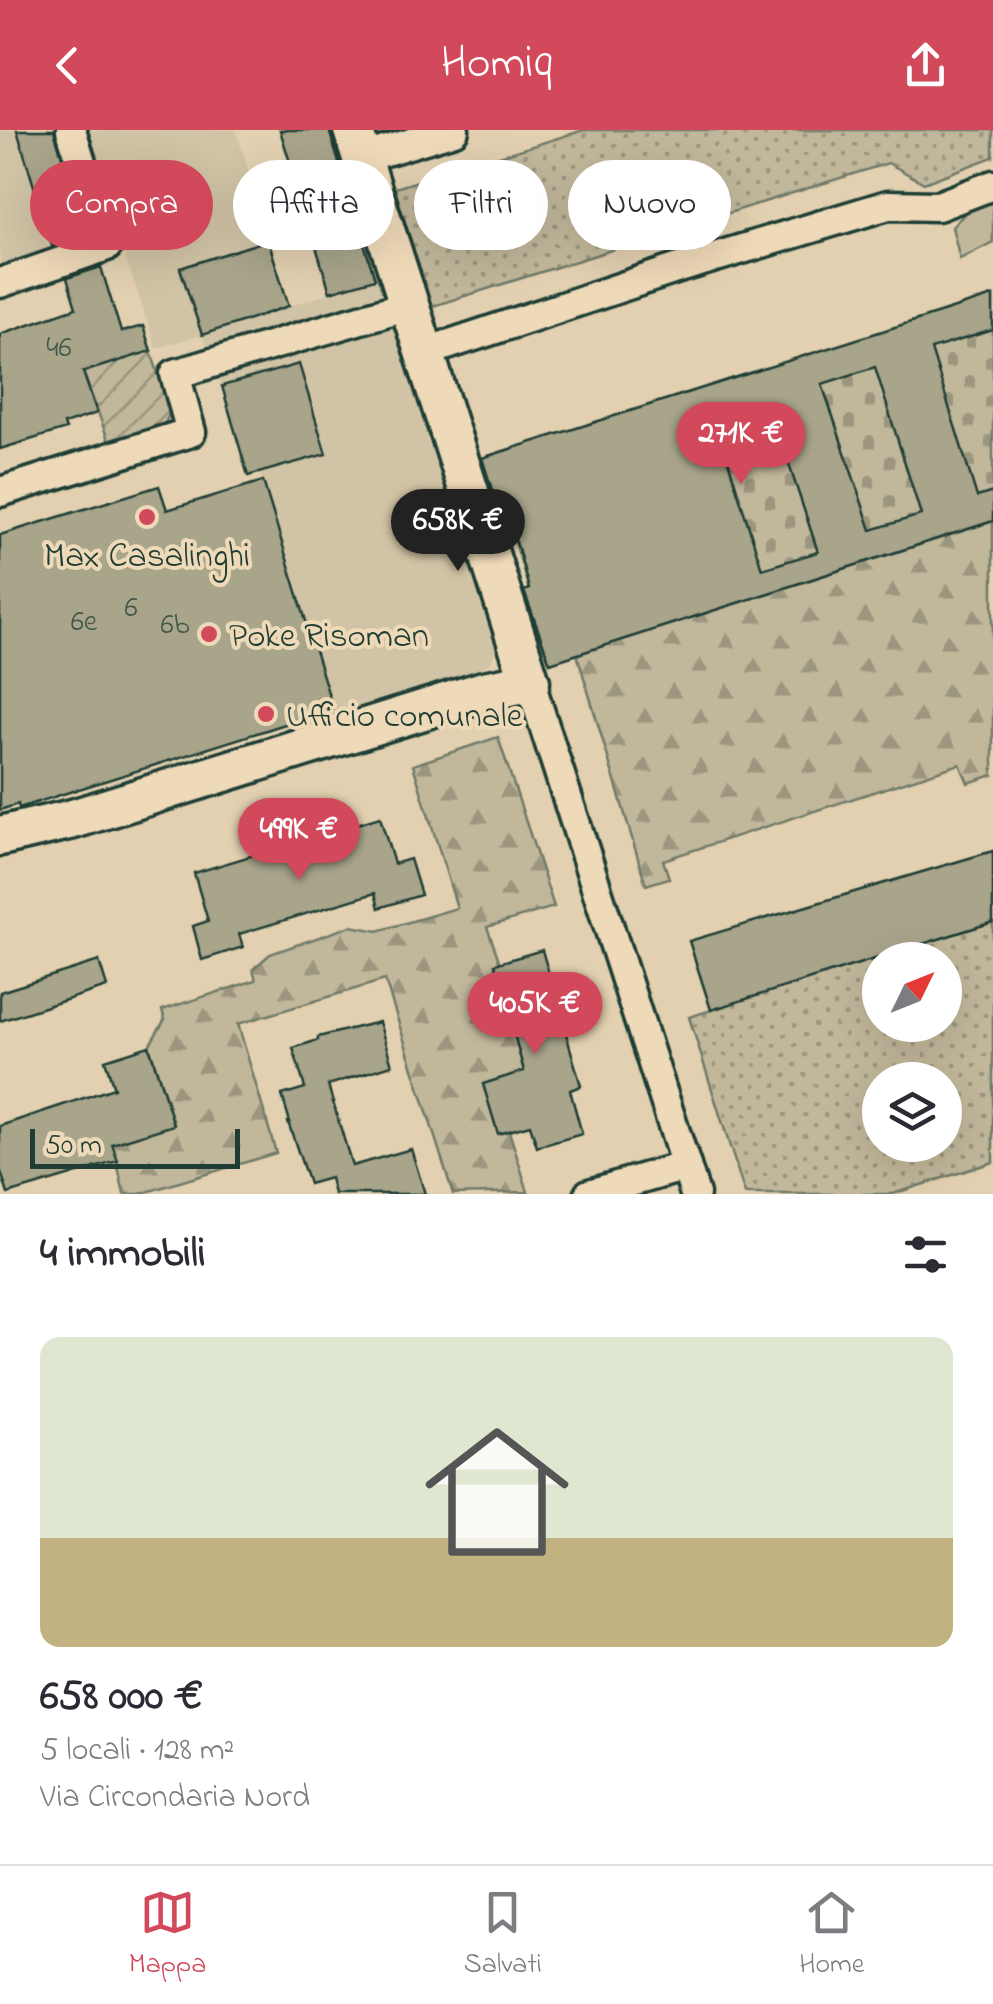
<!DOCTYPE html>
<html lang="it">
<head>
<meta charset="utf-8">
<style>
	:root { --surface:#fff; --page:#f2f2f3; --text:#2b2b33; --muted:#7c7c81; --line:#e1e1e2; --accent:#d1495b }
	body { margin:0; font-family:"Indie Flower",sans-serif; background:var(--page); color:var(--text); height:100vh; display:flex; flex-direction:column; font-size:38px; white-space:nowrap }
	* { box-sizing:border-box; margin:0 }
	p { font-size:32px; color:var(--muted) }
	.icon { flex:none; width:55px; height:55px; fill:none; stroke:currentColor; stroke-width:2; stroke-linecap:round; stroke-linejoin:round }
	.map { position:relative; height:1064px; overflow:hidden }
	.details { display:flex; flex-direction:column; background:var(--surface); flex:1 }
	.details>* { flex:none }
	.banner { position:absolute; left:30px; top:30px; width:935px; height:90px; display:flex; gap:20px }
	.needle { width:65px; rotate:47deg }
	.fabs { position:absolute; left:862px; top:812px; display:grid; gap:20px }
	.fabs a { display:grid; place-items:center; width:100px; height:100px; border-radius:50%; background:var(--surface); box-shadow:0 10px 40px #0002; font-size:50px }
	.scale { position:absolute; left:30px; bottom:25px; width:210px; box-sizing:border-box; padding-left:10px; border:5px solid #1f3d34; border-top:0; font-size:28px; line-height:35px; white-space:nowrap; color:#1f3d34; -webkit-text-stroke:8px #eed9b8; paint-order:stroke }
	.price { position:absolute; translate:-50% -85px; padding:0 22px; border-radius:35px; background:var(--accent); color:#fff; font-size:32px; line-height:65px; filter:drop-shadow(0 2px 5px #0008) }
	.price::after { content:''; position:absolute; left:50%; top:60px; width:30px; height:22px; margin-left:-15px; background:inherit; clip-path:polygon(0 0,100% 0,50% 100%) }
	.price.on { background:#222; color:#fff }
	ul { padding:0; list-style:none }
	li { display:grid; align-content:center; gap:20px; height:530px; padding:0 40px }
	li span { display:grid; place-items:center; height:310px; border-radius:20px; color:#555 }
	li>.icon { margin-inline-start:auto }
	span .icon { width:180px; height:180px; fill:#fffc; stroke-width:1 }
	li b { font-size:42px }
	h2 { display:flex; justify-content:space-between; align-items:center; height:120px; padding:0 40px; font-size:42px }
	.pill { padding:0 35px; border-radius:45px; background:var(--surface); box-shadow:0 10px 40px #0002; font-size:35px; line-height:90px }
	.pill.on { background:var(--accent); color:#fff }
	header { display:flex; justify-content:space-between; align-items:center; height:130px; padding:0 40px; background:var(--accent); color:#fff; font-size:45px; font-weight:600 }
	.dock { display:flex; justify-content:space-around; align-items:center; height:140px; border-top:2px solid var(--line); background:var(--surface); font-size:28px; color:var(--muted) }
	.dock a { display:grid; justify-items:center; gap:5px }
	.dock .on { color:var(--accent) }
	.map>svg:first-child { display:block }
	.built { fill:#d1c3a5 }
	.grass { fill:#c1b79b; stroke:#707a68; stroke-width:2.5 }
	.forest { fill:url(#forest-firs); stroke:#707a68; stroke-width:2.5 }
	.cemetery { fill:url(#cemetery-stones); stroke:#707a68; stroke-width:2.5 }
	.park { fill:url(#park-dots); stroke:#707a68; stroke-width:2.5; fill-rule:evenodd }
	.garden { fill:url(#garden-furrows); stroke:#707a68; stroke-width:2.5 }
	.building { fill:#a8a58b; stroke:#1f3d34; stroke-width:2.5; fill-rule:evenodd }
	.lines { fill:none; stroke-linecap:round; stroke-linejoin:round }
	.street-casing { stroke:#1f3d34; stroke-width:35 }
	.secondary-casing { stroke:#1f3d34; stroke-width:45 }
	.street { stroke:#eed9b8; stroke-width:28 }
	.secondary { stroke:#eed9b8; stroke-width:38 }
	.poi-dot { fill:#d1495b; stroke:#eed9b8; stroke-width:4 }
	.labels { text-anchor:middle; stroke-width:8; stroke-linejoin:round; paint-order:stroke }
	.number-label { font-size:30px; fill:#41574a }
	.poi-label { font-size:35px; fill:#1f3d34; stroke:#eed9b8; text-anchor:start }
</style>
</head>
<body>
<header><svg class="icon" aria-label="back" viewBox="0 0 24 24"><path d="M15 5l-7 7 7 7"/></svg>Homiq<svg class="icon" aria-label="share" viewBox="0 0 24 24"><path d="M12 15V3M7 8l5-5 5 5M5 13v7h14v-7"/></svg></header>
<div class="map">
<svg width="993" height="1064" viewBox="0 0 993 1064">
	<defs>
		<pattern id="forest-firs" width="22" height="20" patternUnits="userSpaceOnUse" patternTransform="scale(2.5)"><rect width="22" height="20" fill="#c1b79b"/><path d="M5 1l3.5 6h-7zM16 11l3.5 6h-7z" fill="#9c967f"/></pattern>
		<pattern id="cemetery-stones" width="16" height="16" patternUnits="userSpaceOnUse" patternTransform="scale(2.5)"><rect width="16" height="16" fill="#c1b79b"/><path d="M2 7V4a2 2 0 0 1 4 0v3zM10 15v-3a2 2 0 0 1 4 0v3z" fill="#9c967f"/></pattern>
		<pattern id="park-dots" width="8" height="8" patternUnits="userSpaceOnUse" patternTransform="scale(2.5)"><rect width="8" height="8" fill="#c1b79b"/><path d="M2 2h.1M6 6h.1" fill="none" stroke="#9c967f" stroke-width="1.8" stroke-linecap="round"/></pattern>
		<pattern id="garden-furrows" width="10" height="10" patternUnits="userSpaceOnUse" patternTransform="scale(2.5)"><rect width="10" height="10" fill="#c1b79b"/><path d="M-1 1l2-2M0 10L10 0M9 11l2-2" fill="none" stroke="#9c967f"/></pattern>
	</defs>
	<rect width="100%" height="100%" fill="#e2d0b0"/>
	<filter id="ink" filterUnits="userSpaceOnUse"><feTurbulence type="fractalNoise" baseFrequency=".01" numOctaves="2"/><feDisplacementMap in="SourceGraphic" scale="20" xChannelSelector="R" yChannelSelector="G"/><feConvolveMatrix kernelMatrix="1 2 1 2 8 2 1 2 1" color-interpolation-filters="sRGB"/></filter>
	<g filter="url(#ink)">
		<g class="built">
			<polygon points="0,0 55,0 90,112 53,120 0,139"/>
			<polygon points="83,0 236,0 289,176 385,146 495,497 497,514 491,532 466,548 336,588 260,344 248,346 222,256 202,205 156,218"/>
		</g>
		<polygon class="grass" points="993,71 993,112 960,129 952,97 966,82"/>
		<g class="forest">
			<polygon points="993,391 993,645 968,653 960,634 663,730 669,748 646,755 577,524"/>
			<polygon points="498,607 554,777 487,797 500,833 495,835 524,941 483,954 498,1003 509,1001 528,1062 453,1064 385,850 238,894 276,1023 140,1064 124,1064 113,1015 129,1005 174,995 149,916 165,889 162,880 256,850 253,839 270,824 351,796 378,801 457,778 413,635"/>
		</g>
		<polygon class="cemetery" points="993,166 993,391 550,533 522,462 529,459 511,399 504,401 481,328"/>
		<g class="park">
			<polygon points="584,0 993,0 993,27 924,53 888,33 430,177 395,58"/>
			<path d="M993,792V1032L893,1064H745L689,887ZM880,830H945V895H880ZM880,950H945V1015H880Z"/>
		</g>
		<polygon class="garden" points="151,221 170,282 162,300 124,306 109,312 83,242"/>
		<g class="building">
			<polygon points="17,0 54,0 85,105 52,116"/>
			<polygon points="280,0 329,0 375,149 330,162"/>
			<polygon points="268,110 289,176 202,205 180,138"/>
			<polygon points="101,137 121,202 143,196 151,221 83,242 97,283 64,294 66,299 0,319 0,204 76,178 67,148"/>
			<path d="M993,166V200L931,219L977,367L993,362V391L550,533L524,461L529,459L518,418L511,399L505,401L482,328ZM875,237L921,385L871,400L822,254ZM768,271L818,422L762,439L715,289Z"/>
			<polygon points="299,234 326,324 248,346 222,256"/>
			<polygon points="263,351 333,579 19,678 18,674 0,680 0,405 159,356 167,380"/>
			<polygon points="380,687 394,734 410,729 421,765 379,778 375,763 239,804 243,817 202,830 193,796 208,791 194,743"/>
			<polygon points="993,721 993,792 711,880 689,811"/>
			<polygon points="542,820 581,956 570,960 582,1004 537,1017 530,995 498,1004 483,954 524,941 495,834"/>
			<polygon points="99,831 107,857 0,891 0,862"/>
			<polygon points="379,892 392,935 328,955 352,1036 411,1019 425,1064 334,1064 330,1048 309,1054 288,992 290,992 282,965 305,958 293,918 318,910 318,907"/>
			<polygon points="149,916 174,995 112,1014 118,1031 8,1064 0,1039 0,996 114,958 105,930"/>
		</g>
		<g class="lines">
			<defs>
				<g id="street">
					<polyline points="362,28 454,0"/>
					<polyline points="0,153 107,116 71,0"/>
					<polyline points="423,223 679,138 888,75 938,76 993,55"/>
					<polyline points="0,362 191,302 175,244 408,175"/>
					<polyline points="530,552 695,1064"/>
					<polyline points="589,1064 686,1036"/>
				</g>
				<polyline id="secondary" points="0,706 73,689 484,561 530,552 353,0"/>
			</defs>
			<use href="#street" class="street-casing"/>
			<use href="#secondary" class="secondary-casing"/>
			<use href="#street" class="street"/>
			<use href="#secondary" class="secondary"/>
		</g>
	</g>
	<g class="poi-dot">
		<circle cx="147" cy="387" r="10"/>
		<circle cx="209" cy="504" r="10"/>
		<circle cx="266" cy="584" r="10"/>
	</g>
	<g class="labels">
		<g class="number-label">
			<text x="59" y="226">46</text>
			<text x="131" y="486">6</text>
			<text x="84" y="500">6e</text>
			<text x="175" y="503">6b</text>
		</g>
		<g class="poi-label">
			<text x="147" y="436" text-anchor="middle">Max Casalinghi</text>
			<text x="229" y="516">Poke Risoman</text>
			<text x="286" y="596">Ufficio comunale</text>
		</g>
	</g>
</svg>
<div class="fabs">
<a><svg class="needle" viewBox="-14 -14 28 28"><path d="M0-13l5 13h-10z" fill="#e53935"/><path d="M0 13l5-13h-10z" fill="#7c7c81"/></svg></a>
<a><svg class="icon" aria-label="layers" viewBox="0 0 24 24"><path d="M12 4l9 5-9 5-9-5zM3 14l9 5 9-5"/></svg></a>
</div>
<div class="scale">50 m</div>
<b class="price" style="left:741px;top:357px">271K €</b>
<b class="price on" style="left:458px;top:444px">658K €</b>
<b class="price" style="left:299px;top:753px">499K €</b>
<b class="price" style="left:535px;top:927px">405K €</b>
<div class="banner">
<a class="pill on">Compra</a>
<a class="pill">Affitta</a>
<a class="pill">Filtri</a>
<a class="pill">Nuovo</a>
</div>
</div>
<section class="details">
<h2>4 immobili<svg class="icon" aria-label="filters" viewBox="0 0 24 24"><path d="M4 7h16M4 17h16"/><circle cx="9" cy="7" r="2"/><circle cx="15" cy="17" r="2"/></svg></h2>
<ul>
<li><span style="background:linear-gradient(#dfe7d0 65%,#c2b280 0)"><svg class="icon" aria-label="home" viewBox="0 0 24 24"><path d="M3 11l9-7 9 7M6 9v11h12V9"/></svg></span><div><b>658 000 €</b><p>5 locali · 128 m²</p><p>Via Circondaria Nord</p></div></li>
</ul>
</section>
<nav class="dock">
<a class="on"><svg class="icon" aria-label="map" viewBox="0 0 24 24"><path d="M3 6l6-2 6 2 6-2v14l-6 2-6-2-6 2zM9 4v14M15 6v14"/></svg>Mappa</a>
<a><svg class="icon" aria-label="saved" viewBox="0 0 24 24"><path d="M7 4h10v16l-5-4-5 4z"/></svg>Salvati</a>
<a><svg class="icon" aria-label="home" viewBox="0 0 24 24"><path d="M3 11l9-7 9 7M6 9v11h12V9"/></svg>Home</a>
</nav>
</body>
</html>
